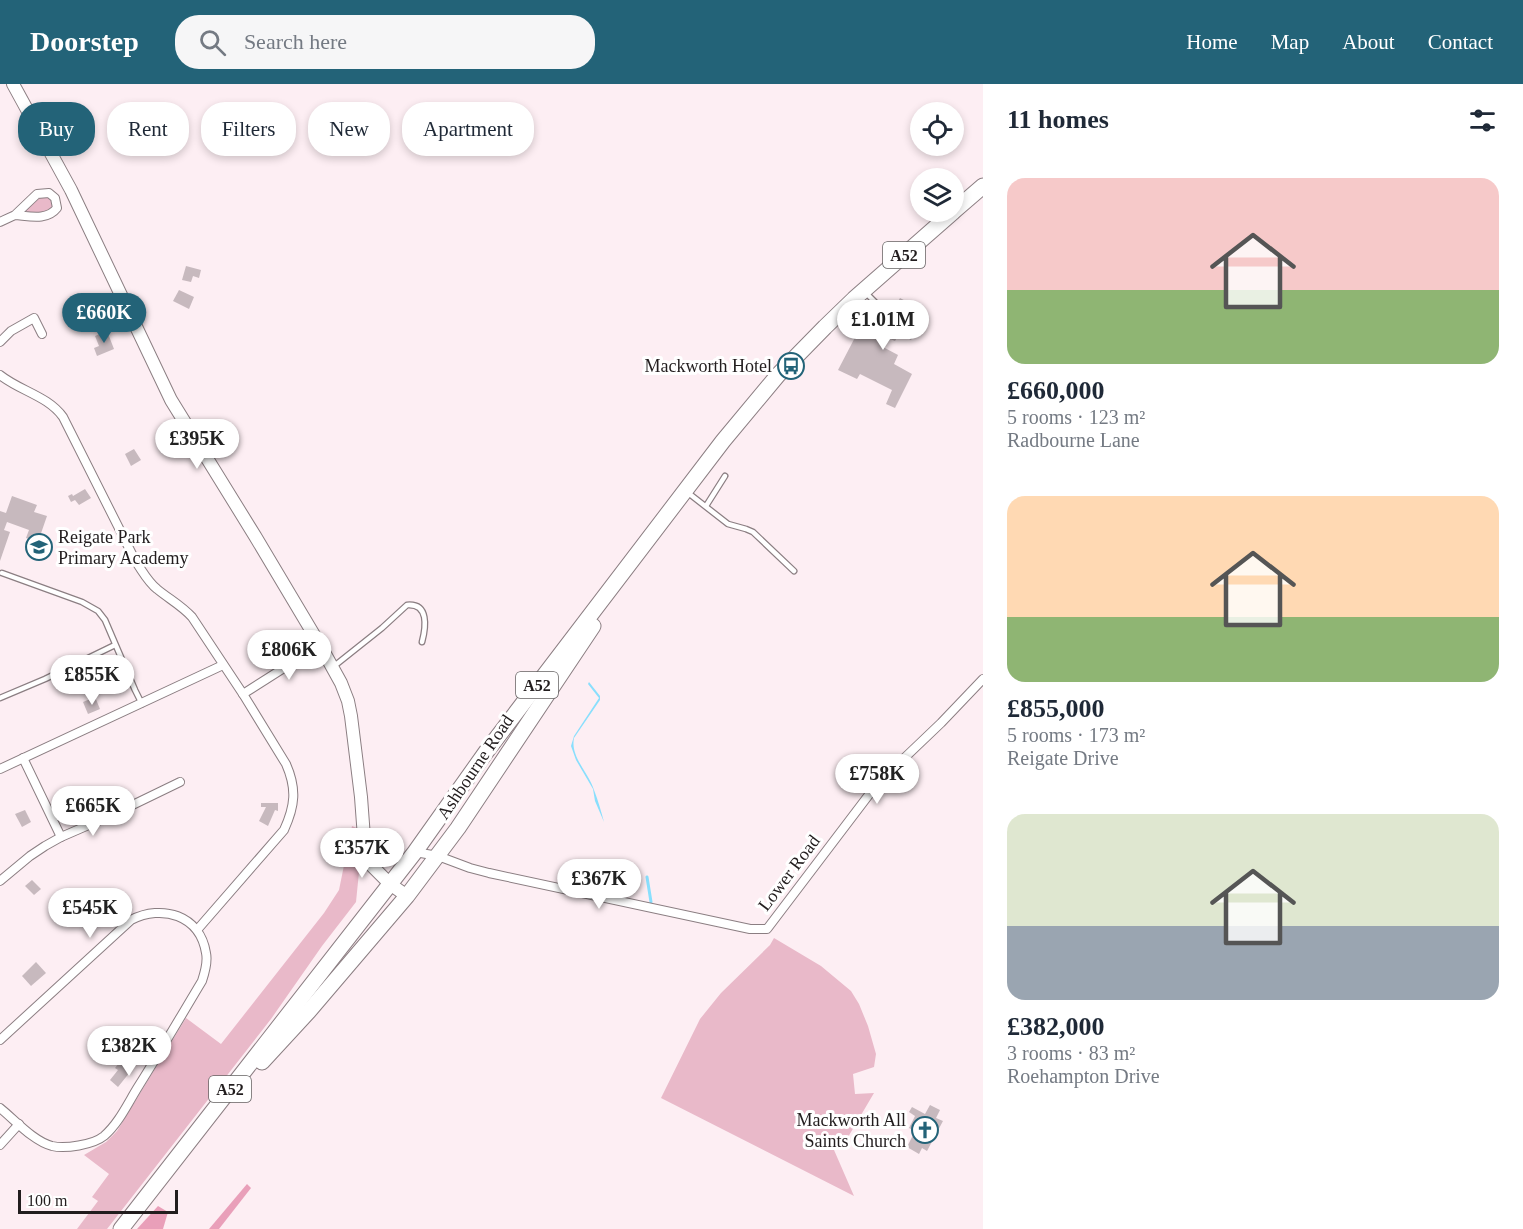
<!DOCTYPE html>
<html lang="en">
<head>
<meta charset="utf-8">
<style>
	:root { --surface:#fff; --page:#f6f6f7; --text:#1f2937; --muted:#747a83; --accent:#236378 }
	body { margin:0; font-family:Georgia,serif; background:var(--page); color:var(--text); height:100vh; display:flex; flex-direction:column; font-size:22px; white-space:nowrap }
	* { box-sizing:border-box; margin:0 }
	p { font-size:20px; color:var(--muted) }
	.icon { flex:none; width:33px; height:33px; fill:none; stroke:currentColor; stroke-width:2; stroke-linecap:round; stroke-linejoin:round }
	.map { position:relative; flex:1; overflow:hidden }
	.details { display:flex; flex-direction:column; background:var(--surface); width:540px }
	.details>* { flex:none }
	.banner { position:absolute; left:18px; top:18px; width:570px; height:54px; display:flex; gap:12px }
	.fabs { position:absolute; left:910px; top:18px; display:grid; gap:12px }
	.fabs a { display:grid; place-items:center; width:54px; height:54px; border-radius:50%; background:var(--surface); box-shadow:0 3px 9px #0003; font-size:30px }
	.scale { position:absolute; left:18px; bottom:15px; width:160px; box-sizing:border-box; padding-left:6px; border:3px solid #221d1e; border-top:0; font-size:16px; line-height:21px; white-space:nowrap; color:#221d1e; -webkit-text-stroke:4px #fff; paint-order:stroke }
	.price { position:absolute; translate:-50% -51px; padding:0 14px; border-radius:21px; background:#fff; color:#222; font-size:20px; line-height:39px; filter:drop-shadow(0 2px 3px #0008) }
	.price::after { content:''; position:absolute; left:50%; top:36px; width:18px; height:14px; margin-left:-9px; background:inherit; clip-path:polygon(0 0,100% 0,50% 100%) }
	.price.on { background:var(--accent); color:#fff }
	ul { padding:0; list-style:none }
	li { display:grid; align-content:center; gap:12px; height:318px; padding:0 24px }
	li span { display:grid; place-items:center; height:186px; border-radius:18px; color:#555 }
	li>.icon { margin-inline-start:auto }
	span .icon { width:108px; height:108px; fill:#fffc; stroke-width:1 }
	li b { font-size:26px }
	h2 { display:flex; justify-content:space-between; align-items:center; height:72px; padding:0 24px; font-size:26px }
	.tag { padding:0 21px; border-radius:24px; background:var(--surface); box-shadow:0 3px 9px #0003; font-size:21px; line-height:54px }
	.tag.on { background:var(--accent); color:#fff }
	header { display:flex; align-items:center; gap:36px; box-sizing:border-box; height:84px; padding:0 30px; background:var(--accent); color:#fff }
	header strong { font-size:28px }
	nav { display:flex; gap:33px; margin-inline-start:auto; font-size:21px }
	.search { width:420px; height:54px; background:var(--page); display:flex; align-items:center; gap:15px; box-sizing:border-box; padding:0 21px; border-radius:24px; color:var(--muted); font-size:22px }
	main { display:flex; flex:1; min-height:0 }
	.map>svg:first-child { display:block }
	.green { fill:#e9b9c9 }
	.forest { fill:#e99fb9 }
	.water { fill:#89dffd }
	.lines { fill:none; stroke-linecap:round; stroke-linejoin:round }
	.stream { stroke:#89dffd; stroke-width:3 }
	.building { fill:#c7b9be }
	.lane-casing { stroke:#8b7e82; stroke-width:7 }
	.street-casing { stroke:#8b7e82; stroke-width:10 }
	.secondary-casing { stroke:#8b7e82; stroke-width:14 }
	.highway-casing { stroke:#8b7e82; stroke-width:17 }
	.lane { stroke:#fff; stroke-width:4.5 }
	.street { stroke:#fff; stroke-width:8 }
	.secondary { stroke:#fff; stroke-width:12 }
	.highway { stroke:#fff; stroke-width:15 }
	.labels { text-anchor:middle; stroke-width:6; stroke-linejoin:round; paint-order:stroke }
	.shield { fill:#fff; stroke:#646162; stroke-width:1.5 }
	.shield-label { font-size:16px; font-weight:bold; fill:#221d1e }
	.poi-label { font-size:18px; fill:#221d1e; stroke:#fff; text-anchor:end }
	.street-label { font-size:18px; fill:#221d1e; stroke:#fff }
</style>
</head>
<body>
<header>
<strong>Doorstep</strong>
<div class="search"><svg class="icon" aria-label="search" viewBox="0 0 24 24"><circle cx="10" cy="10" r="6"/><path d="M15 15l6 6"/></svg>Search here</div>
<nav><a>Home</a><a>Map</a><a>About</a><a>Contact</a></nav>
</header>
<main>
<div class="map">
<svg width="983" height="1145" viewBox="0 0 983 1145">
	<rect width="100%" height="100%" fill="#fdeef3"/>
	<g class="green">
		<polygon points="48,113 52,117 53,123 48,129 26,129 25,126 39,114"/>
		<polygon points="352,742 357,744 359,788 356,818 322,862 271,935 107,1145 77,1145 98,1117 92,1113 109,1090 84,1071 106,1058 117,1047 186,934 221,960 324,829 339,806"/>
		<polygon points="774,854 821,882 851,907 859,920 868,942 876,970 874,983 853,990 855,1010 874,1009 841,1065 834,1066 854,1112 661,1014 700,935 721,909 770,861"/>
	</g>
	<g class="forest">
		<polygon points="247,1100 251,1104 219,1145 209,1145"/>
		<polygon points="158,1122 168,1128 163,1145 137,1145"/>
	</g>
	<path class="water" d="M589,598L600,612V616L574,654C570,673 589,689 594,706C598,716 601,727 604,738L595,717L593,705L576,676L571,662L574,652L599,614L588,600Z"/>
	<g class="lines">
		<polyline class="stream" points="647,793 651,818"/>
	</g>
	<g class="building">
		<polygon points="186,182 201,186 199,194 193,192 191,198 182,196"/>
		<polygon points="179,206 194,213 189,225 173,217"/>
		<polygon points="900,214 926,228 911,256 899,250 895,257 888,254 883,263 898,271 894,280 912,290 895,324 886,320 892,306 860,290 857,295 838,286 862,240 881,249"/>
		<polygon points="107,247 114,265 97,272 94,264 99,262 95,252"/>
		<polygon points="134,365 141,376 131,382 125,370"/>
		<polygon points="85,405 91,414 79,421 75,416 71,418 68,412 72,410 73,412"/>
		<polygon points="12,412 37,421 34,428 47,432 38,458 26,454 29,446 7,438 4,446 10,448 0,477 0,427 6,429"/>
		<polygon points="95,613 100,625 88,630 83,618"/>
		<polygon points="261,719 278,719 278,727 275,726 268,742 259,737 266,723 261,723"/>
		<polygon points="25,726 31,738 22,743 15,730"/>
		<polygon points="32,796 41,805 34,811 25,802"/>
		<polygon points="36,878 46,889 31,902 22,892"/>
		<polygon points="119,979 130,988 118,1003 110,996 118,986 115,984"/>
		<polygon points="930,1021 940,1026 936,1034 943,1037 927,1067 922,1064 919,1070 907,1063 915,1047 909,1044 915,1032 909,1028 912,1023 925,1030"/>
	</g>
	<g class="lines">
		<defs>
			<g id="lane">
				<polyline points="866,209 879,222"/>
				<polyline points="687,408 728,440 746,445 753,448 794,487"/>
				<polyline points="706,422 725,392"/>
				<polyline points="2,489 82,518 98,527 105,536 135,606 142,620"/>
				<path d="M333,583L382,544L407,521C429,519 426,543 422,558"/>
				<polyline points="0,614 45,595 115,561"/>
			</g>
			<g id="street">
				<path d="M0,138L15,131L37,110L49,109L55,114L57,124C47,137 29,132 15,131"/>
				<polyline points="0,258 11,247 34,234 42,250"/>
				<path d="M0,291C20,307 48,312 63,333L136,478C143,488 148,498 157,505C169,515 181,521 192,533L243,610L286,680C297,705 295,722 284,746L197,846"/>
				<polyline points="243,610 320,561"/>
				<polyline points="23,674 61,753"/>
				<polyline points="0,685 223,581"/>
				<polyline points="415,768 438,772 470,784 489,789 750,845 767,845 871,708 897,681 941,639 983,595"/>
				<polyline points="0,797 30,772 45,762 61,753 114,730 180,698"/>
				<path d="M0,956L131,836C162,820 200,831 206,869C208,878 205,888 202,897C181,932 160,968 138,1003C128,1019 119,1039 104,1052C93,1061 65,1065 52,1062C33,1057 15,1036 0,1024"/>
				<polyline points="0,1061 19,1040"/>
			</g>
			<polyline id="secondary" points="13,0 71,106 171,316 255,452 320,561 341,599 348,617 351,632 361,713 365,767 367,777 390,800 407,812"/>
			<g id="highway">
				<polyline points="954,127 983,102"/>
				<polyline points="262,978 309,927 407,812 458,744 593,542"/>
				<polyline points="121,1145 415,768 486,668 723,357 778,291 825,243 854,215 953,128"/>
			</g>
		</defs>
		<use href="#lane" class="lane-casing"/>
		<use href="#street" class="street-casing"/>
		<use href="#secondary" class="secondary-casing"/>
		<use href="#highway" class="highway-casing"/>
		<use href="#lane" class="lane"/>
		<use href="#street" class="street"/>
		<use href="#secondary" class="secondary"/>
		<use href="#highway" class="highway"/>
	</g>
	<defs>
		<symbol id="bus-ring" viewBox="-11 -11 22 22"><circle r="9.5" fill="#fff" stroke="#236378" stroke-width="1.5"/><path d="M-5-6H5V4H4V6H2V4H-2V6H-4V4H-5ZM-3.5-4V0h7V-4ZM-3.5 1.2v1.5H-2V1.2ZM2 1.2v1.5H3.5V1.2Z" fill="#236378"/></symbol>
		<symbol id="school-ring" viewBox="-11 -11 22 22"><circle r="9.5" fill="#fff" stroke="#236378" stroke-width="1.5"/><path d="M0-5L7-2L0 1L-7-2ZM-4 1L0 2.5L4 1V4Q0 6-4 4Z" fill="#236378"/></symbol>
		<symbol id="church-ring" viewBox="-11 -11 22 22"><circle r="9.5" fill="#fff" stroke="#236378" stroke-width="1.5"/><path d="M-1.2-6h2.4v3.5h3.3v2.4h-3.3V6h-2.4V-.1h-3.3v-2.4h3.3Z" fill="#236378"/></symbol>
	</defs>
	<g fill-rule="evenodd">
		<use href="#bus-ring" x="776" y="267" width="30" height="30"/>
		<use href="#school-ring" x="24" y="448" width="30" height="30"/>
		<use href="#church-ring" x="910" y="1031" width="30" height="30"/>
	</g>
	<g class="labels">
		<g class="shield">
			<rect x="883" y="158" width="42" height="26" rx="4.5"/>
			<rect x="516" y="588" width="42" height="26" rx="4.5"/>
			<rect x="209" y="992" width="42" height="26" rx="4.5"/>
		</g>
		<g class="shield-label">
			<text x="904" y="177">A52</text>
			<text x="537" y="607">A52</text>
			<text x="230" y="1011">A52</text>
		</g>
		<g class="poi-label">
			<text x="772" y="288">Mackworth Hotel</text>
			<text x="58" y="459" text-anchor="start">Reigate Park<tspan x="58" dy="21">Primary Academy</tspan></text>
			<text x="906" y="1042">Mackworth All<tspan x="906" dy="21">Saints Church</tspan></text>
		</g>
		<g class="street-label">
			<text transform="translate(475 683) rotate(-56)" y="6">Ashbourne Road</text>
			<text transform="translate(789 789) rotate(-53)" y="6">Lower Road</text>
		</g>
	</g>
</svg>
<div class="fabs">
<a><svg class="icon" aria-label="locate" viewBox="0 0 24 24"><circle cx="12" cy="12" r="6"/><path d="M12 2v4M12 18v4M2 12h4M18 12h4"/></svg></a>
<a><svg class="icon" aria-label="layers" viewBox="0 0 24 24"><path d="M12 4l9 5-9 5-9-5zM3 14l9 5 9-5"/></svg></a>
</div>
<div class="scale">100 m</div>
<b class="price on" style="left:104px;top:260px">£660K</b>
<b class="price" style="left:883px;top:267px">£1.01M</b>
<b class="price" style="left:197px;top:386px">£395K</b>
<b class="price" style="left:289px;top:597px">£806K</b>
<b class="price" style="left:92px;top:622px">£855K</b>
<b class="price" style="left:877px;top:721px">£758K</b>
<b class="price" style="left:93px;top:753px">£665K</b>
<b class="price" style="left:362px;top:795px">£357K</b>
<b class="price" style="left:599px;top:826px">£367K</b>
<b class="price" style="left:90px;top:855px">£545K</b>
<b class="price" style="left:129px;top:993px">£382K</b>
<div class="banner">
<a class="tag on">Buy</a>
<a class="tag">Rent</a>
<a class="tag">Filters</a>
<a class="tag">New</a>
<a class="tag">Apartment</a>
</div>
</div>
<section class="details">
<h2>11 homes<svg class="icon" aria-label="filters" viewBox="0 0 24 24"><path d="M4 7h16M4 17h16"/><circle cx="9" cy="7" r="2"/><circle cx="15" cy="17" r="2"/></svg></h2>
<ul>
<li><span style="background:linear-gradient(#f6c9c9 60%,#8fb573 0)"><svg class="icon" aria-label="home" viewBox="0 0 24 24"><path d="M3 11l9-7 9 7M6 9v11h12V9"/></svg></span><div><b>£660,000</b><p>5 rooms · 123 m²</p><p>Radbourne Lane</p></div></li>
<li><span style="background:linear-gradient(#ffd9b3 65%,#8fb573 0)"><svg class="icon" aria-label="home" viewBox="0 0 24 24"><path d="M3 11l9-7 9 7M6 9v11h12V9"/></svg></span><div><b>£855,000</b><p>5 rooms · 173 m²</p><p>Reigate Drive</p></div></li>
<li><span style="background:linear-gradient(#dfe7d0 60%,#9aa5b1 0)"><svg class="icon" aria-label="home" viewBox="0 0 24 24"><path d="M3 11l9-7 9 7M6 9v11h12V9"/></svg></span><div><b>£382,000</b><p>3 rooms · 83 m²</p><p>Roehampton Drive</p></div></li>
</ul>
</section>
</main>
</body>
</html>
